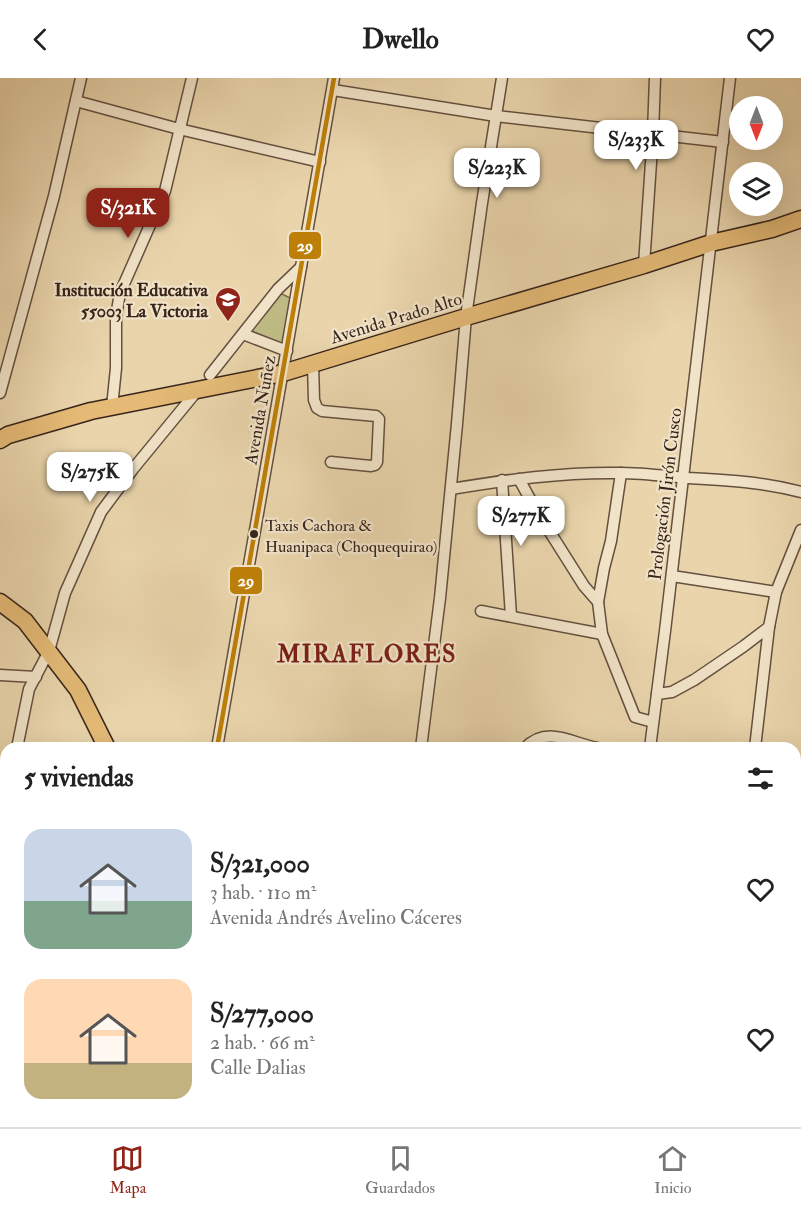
<!DOCTYPE html>
<html lang="es">
<head>
<meta charset="utf-8">
<style>
	:root { --surface:#fff; --page:#f6f6f6; --text:#222; --muted:#767676; --line:#e0e0e0; --accent:#8f2418 }
	body { margin:0; font-family:"IM FELL Double Pica",serif; background:var(--page); color:var(--text); height:100vh; display:flex; flex-direction:column; font-size:22px; white-space:nowrap }
	* { box-sizing:border-box; margin:0 }
	p { font-size:20px; color:var(--muted) }
	.icon { flex:none; width:33px; height:33px; fill:none; stroke:currentColor; stroke-width:2; stroke-linecap:round; stroke-linejoin:round }
	.map { position:relative; flex:1; overflow:hidden }
	.details { position:absolute; left:0px; top:664px; width:801px; height:386px; display:flex; flex-direction:column; background:var(--surface); border-radius:18px 18px 0 0; box-shadow:0 6px 24px #0002 }
	.details>* { flex:none }
	.needle { width:39px; rotate:180deg }
	.fabs { position:absolute; left:729px; top:18px; display:grid; gap:12px }
	.fabs a { display:grid; place-items:center; width:54px; height:54px; border-radius:50%; background:var(--surface); box-shadow:0 6px 24px #0002; font-size:30px }
	.price { position:absolute; translate:-50% -51px; padding:0 14px; border-radius:12px; background:#fff; color:#222; font-size:20px; line-height:39px; filter:drop-shadow(0 2px 3px #0008) }
	.price::after { content:''; position:absolute; left:50%; top:36px; width:18px; height:14px; margin-left:-9px; background:inherit; clip-path:polygon(0 0,100% 0,50% 100%) }
	.price.on { background:var(--accent); color:#fff }
	ul { padding:0; list-style:none }
	li { display:flex; align-items:center; gap:18px; height:150px; padding:0 24px }
	li span { display:grid; place-items:center; flex:none; width:168px; height:120px; border-radius:18px; color:#555 }
	li>.icon { margin-inline-start:auto }
	span .icon { width:72px; height:72px; fill:#fffc; stroke-width:1 }
	li b { font-size:26px }
	h2 { display:flex; justify-content:space-between; align-items:center; height:72px; padding:0 24px; font-size:26px }
	header { display:flex; justify-content:space-between; align-items:center; height:78px; padding:0 24px; background:var(--surface); font-size:27px; font-weight:800 }
	.dock { display:flex; justify-content:space-around; align-items:center; height:84px; border-top:2px solid var(--line); background:var(--surface); font-size:16px; color:var(--muted) }
	.dock a { display:grid; justify-items:center; gap:3px }
	.dock .on { color:var(--accent) }
	.map>svg:first-child { display:block }
	.green { fill:#bfba83; stroke:#7b6f4f; stroke-width:1.5 }
	.lines { fill:none; stroke-linecap:round; stroke-linejoin:round }
	.stream { stroke:#717d73; stroke-width:3 }
	.minor-casing { stroke:#64503f; stroke-width:13 }
	.trunk-casing { stroke:#37241b; stroke-width:19 }
	.minor { stroke:#f1e3c8; stroke-width:10 }
	.trunk { stroke:#e4ba76; stroke-width:16 }
	.bus-1-casing { stroke:#f1e3c8; stroke-width:9 }
	.bus-1 { stroke:#bd7f08; stroke-width:4.5 }
	.bus-dot { fill:#37241b; stroke:#f1e3c8; stroke-width:2 }
	.labels { text-anchor:middle; stroke-width:4.5; stroke-linejoin:round; paint-order:stroke }
	.bus-label { font-size:16px; fill:#37241b; stroke:#f1e3c8; text-anchor:start }
	.poi-label { font-size:18px; font-weight:bold; fill:#37241b; stroke:#f1e3c8; text-anchor:end }
	.street-label { font-size:18px; fill:#37241b; stroke:#f1e3c8 }
	.district-label { font-size:24px; font-weight:bold; letter-spacing:1.5px; fill:#7a1f14; stroke:#f1e3c8 }
	.line-badge { stroke:#f1e3c8; stroke-width:2 }
	.badge-label { font-size:16px; text-anchor:middle; font-weight:bold; fill:#fff }
</style>
</head>
<body>
<header><svg class="icon" aria-label="back" viewBox="0 0 24 24"><path d="M15 5l-7 7 7 7"/></svg>Dwello<svg class="icon" aria-label="heart" viewBox="0 0 24 24"><path d="M12 20l-8-8c-3-5 5-10 8-4 3-6 11-1 8 4z"/></svg></header>
<div class="map">
<svg width="801" height="1049" viewBox="0 0 801 1049">
	<rect width="100%" height="100%" fill="#e9d4ab"/>
	<filter id="stains"><feTurbulence type="fractalNoise" baseFrequency=".00333" numOctaves="4"/><feColorMatrix values="0 0 0 0 .2 0 0 0 0 .09 0 0 0 0 .02 0 0 0 .5 -.17"/></filter>
	<radialGradient id="worn" r=".72"><stop offset=".6" stop-color="#630" stop-opacity="0"/><stop offset="1" stop-color="#630" stop-opacity=".3"/></radialGradient>
	<g class="green">
		<polygon points="280,215 290,220 286,268 248,255"/>
		<polygon points="546,660 574,667 577,670 529,670"/>
	</g>
	<g class="lines">
		<polyline class="stream" points="796,1049 801,1032"/>
		<defs>
			<g id="minor">
				<polyline points="333,12 496,38 723,64"/>
				<polyline points="76,23 179,51 320,84"/>
				<polyline points="644,187 653,55 655,0"/>
				<polyline points="243,256 287,273"/>
				<polyline points="313,286 314,322 317,330 322,333 376,338 379,341 377,384 375,387 371,388 331,384"/>
				<polyline points="210,297 278,211 301,189"/>
				<polyline points="0,315 54,118 81,0"/>
				<polyline points="112,329 116,290 116,238 120,215 165,113 192,0"/>
				<polyline points="519,401 536,432 584,508 598,524 602,556 635,639 653,644"/>
				<polyline points="502,402 511,538"/>
				<path d="M451,411C506,402 562,394 619,395C642,395 665,398 688,400C727,402 763,404 801,414"/>
				<polyline points="672,498 776,514"/>
				<polyline points="598,524 604,490 611,463 621,395"/>
				<polyline points="481,533 602,556"/>
				<polyline points="0,597 36,599"/>
				<polyline points="657,616 672,614 694,602 744,568 769,549"/>
				<polyline points="17,670 29,611 49,573 65,515 101,434 133,391 197,313"/>
				<polyline points="217,670 334,0"/>
				<polyline points="421,670 440,520 457,346 466,239 482,125 502,0"/>
				<path d="M525,670C547,647 571,665 597,670"/>
				<polyline points="650,670 665,553 730,0"/>
				<polyline points="755,670 769,549 776,514 801,452"/>
				<polyline points="0,803 6,776"/>
				<polyline points="0,855 6,856"/>
				<polyline points="795,926 801,926"/>
				<polyline points="158,1049 159,1044"/>
				<polyline points="365,1049 366,1044"/>
				<polyline points="488,1049 489,1044"/>
				<polyline points="566,1049 568,1044"/>
				<polyline points="649,1049 652,1044"/>
			</g>
			<g id="trunk">
				<polyline points="0,362 8,357 91,333 283,295 466,239 644,187 711,165 772,151 801,141"/>
				<polyline points="0,524 25,543 78,612 107,670"/>
				<polyline points="588,1044 595,1049"/>
			</g>
		</defs>
		<use href="#minor" class="minor-casing"/>
		<use href="#trunk" class="trunk-casing"/>
		<use href="#minor" class="minor"/>
		<use href="#trunk" class="trunk"/>
		<defs>
			<polyline id="bus-1" points="217,670 334,0"/>
		</defs>
		<use href="#bus-1" class="bus-1-casing"/>
		<use href="#bus-1" class="bus-1"/>
	</g>
	<defs>
		<symbol id="school-pin" viewBox="-11 -11 22 30"><path d="M0 17L-7.5 6A9.5 9.5 0 1 1 7.5 6Z" fill="#8f2418" stroke="#f1e3c8"/><path d="M0-5L7-2L0 1L-7-2ZM-4 1L0 2.5L4 1V4Q0 6-4 4Z" fill="#fff"/></symbol>
	</defs>
	<g fill-rule="evenodd">
		<use href="#school-pin" x="213" y="207" width="30" height="40"/>
	</g>
	<circle class="bus-dot" cx="254" cy="456" r="5"/>
	<g class="labels">
		<g class="bus-label">
			<text x="265" y="453">Taxis Cachora &amp;<tspan x="265" dy="21">Huanipaca (Choquequirao)</tspan></text>
		</g>
		<g class="poi-label">
			<text x="208" y="218">Institución Educativa<tspan x="208" dy="21">55003 La Victoria</tspan></text>
		</g>
		<g class="street-label">
			<text transform="translate(396 240) rotate(-17)" y="6">Avenida Prado Alto</text>
			<text transform="translate(260 332) rotate(-80)" y="6">Avenida Nuñez</text>
			<text transform="translate(665 416) rotate(-83)" y="6">Prologación Jirón Cusco</text>
		</g>
		<g class="district-label">
			<text x="367" y="584">MIRAFLORES</text>
		</g>
	</g>
	<g class="line-badge">
		<rect x="288" y="153" width="34" height="29" rx="6" fill="#bd7f08"/>
		<rect x="229" y="488" width="34" height="29" rx="6" fill="#bd7f08"/>
	</g>
	<g class="badge-label">
		<text x="305" y="173">29</text>
		<text x="246" y="508">29</text>
	</g>
	<rect width="100%" height="100%" filter="url(#stains)"/>
	<rect width="100%" height="100%" fill="url(#worn)"/>
</svg>
<div class="fabs">
<a><svg class="needle" viewBox="-14 -14 28 28"><path d="M0-13l5 13h-10z" fill="#e53935"/><path d="M0 13l5-13h-10z" fill="#767676"/></svg></a>
<a><svg class="icon" aria-label="layers" viewBox="0 0 24 24"><path d="M12 4l9 5-9 5-9-5zM3 14l9 5 9-5"/></svg></a>
</div>
<b class="price" style="left:636px;top:93px">S/233K</b>
<b class="price" style="left:497px;top:121px">S/223K</b>
<b class="price on" style="left:128px;top:161px">S/321K</b>
<b class="price" style="left:90px;top:425px">S/275K</b>
<b class="price" style="left:521px;top:469px">S/277K</b>
<section class="details">
<h2>5 viviendas<svg class="icon" aria-label="filters" viewBox="0 0 24 24"><path d="M4 7h16M4 17h16"/><circle cx="9" cy="7" r="2"/><circle cx="15" cy="17" r="2"/></svg></h2>
<ul>
<li><span style="background:linear-gradient(#c9d6e8 60%,#7fa58c 0)"><svg class="icon" aria-label="home" viewBox="0 0 24 24"><path d="M3 11l9-7 9 7M6 9v11h12V9"/></svg></span><div><b>S/321,000</b><p>3 hab. · 110 m²</p><p>Avenida Andrés Avelino Cáceres</p></div><svg class="icon" aria-label="heart" viewBox="0 0 24 24"><path d="M12 20l-8-8c-3-5 5-10 8-4 3-6 11-1 8 4z"/></svg></li>
<li><span style="background:linear-gradient(#ffd9b3 70%,#c2b280 0)"><svg class="icon" aria-label="home" viewBox="0 0 24 24"><path d="M3 11l9-7 9 7M6 9v11h12V9"/></svg></span><div><b>S/277,000</b><p>2 hab. · 66 m²</p><p>Calle Dalias</p></div><svg class="icon" aria-label="heart" viewBox="0 0 24 24"><path d="M12 20l-8-8c-3-5 5-10 8-4 3-6 11-1 8 4z"/></svg></li>
</ul>
</section>
</div>
<nav class="dock">
<a class="on"><svg class="icon" aria-label="map" viewBox="0 0 24 24"><path d="M3 6l6-2 6 2 6-2v14l-6 2-6-2-6 2zM9 4v14M15 6v14"/></svg>Mapa</a>
<a><svg class="icon" aria-label="saved" viewBox="0 0 24 24"><path d="M7 4h10v16l-5-4-5 4z"/></svg>Guardados</a>
<a><svg class="icon" aria-label="home" viewBox="0 0 24 24"><path d="M3 11l9-7 9 7M6 9v11h12V9"/></svg>Inicio</a>
</nav>
</body>
</html>
